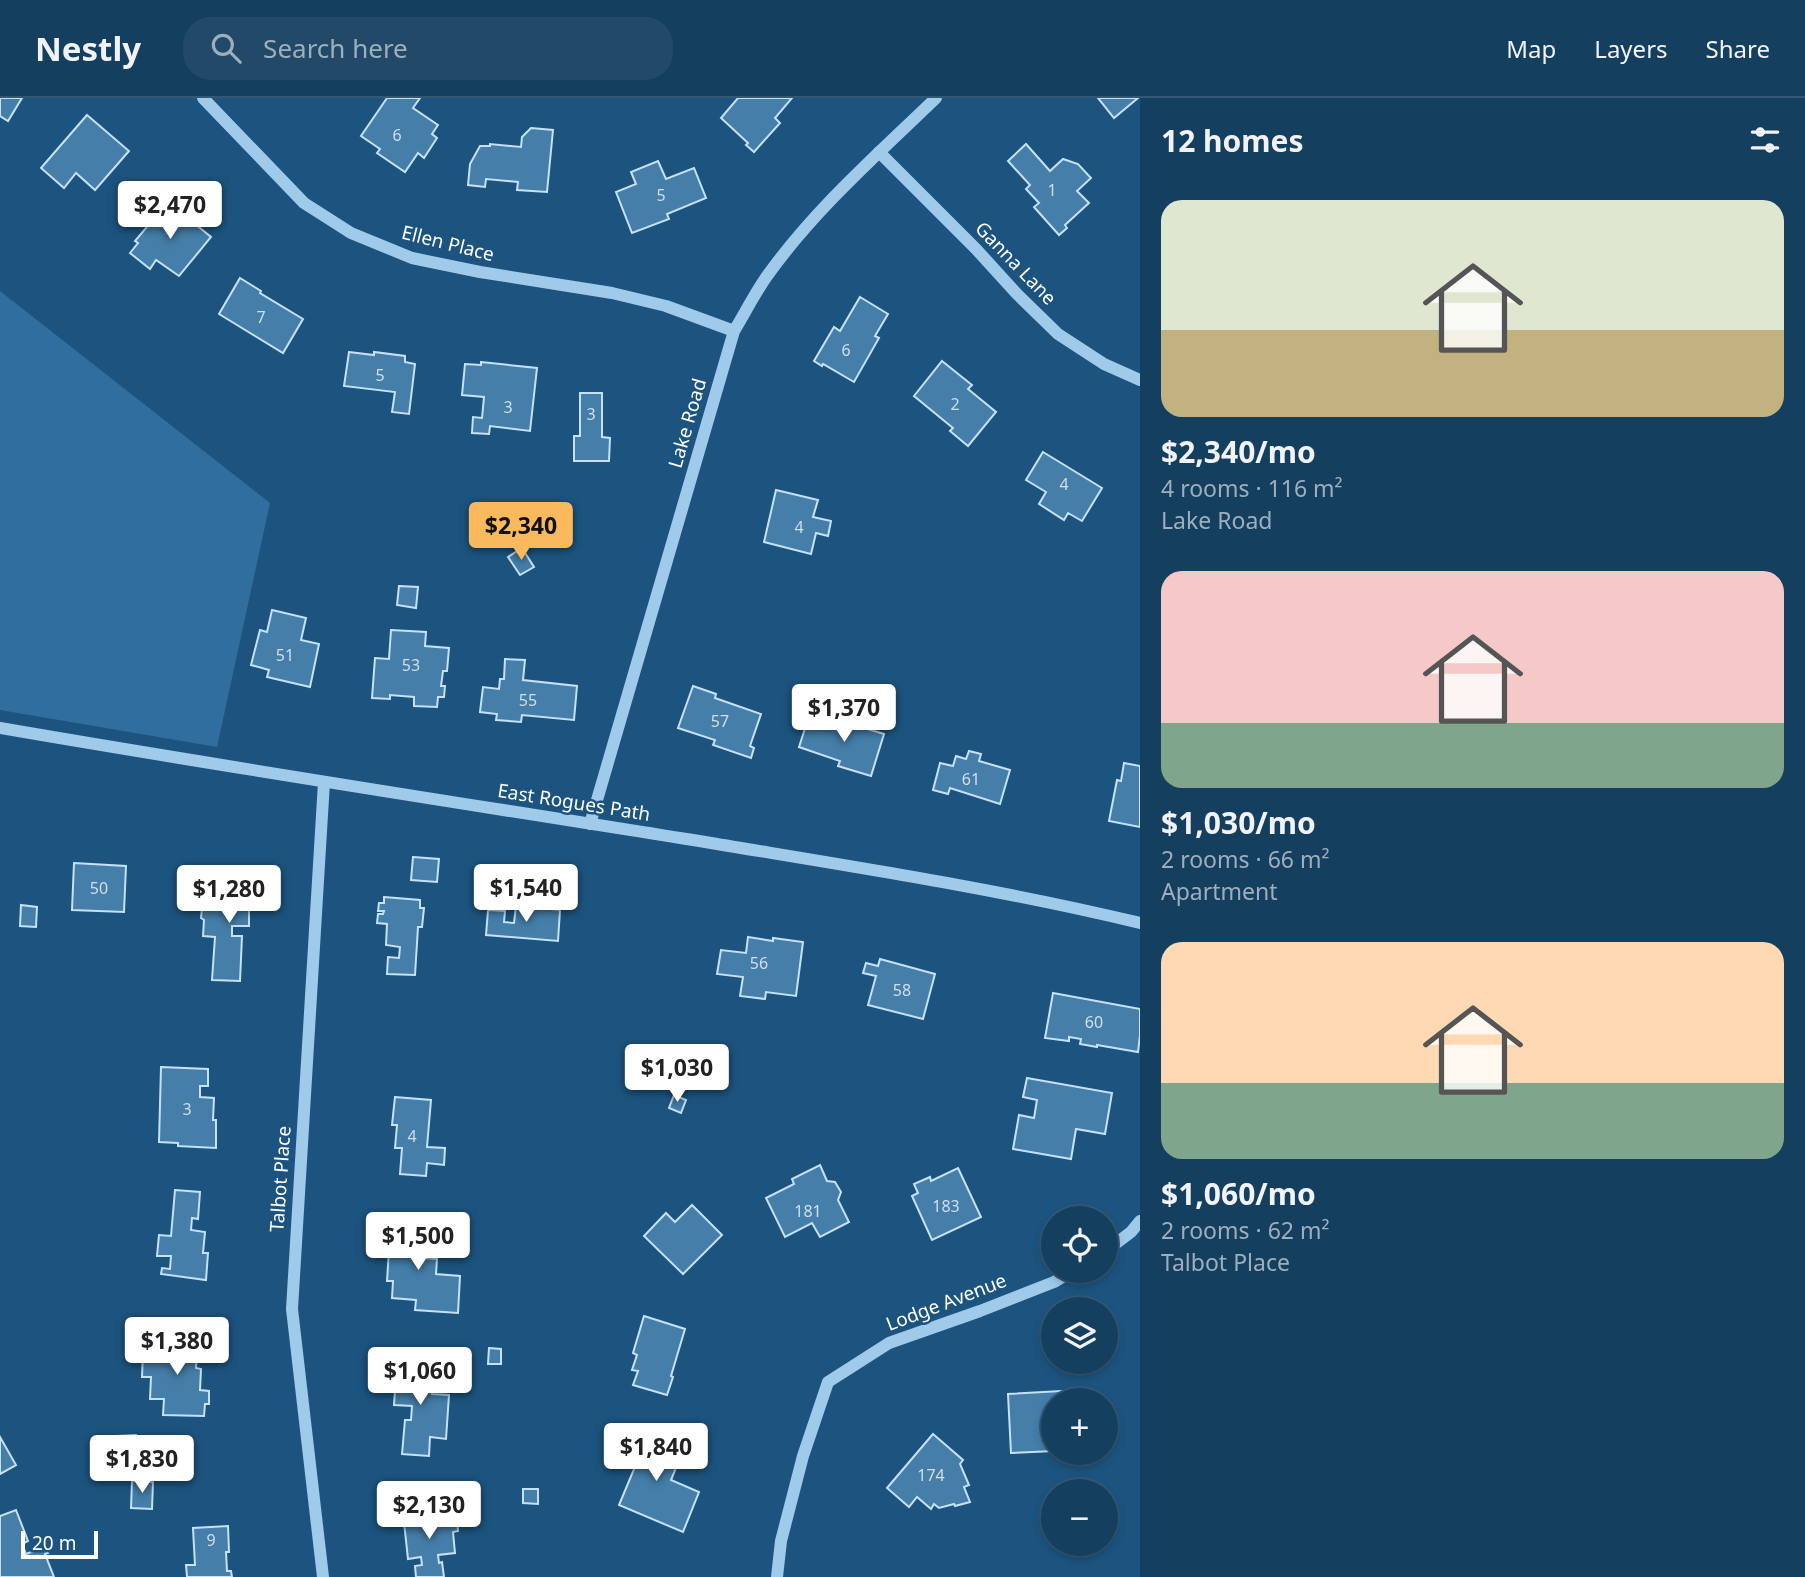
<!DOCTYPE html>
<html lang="en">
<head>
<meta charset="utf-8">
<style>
	:root { --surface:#153f5f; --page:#224a68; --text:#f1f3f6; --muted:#9dafbd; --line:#345874; --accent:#fab95d }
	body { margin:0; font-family:"Noto Sans",sans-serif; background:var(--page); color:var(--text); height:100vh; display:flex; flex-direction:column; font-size:26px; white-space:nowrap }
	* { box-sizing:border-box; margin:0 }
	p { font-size:23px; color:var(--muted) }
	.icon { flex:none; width:38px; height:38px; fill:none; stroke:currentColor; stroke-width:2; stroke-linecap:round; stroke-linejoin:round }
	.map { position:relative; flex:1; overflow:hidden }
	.sheet { display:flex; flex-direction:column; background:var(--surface); width:665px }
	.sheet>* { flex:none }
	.controls { position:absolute; left:1041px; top:1108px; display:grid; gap:14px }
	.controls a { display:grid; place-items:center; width:77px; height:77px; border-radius:50%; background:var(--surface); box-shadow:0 4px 10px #0003,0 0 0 2px var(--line); font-size:35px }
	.scale { position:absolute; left:21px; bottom:18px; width:77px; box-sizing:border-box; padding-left:7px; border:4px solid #fff; border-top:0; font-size:19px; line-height:24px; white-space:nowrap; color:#fff; -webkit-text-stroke:5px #1c547f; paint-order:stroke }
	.price { position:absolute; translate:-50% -60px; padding:0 16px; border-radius:7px; background:#fff; color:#222; font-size:23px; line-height:46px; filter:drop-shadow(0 2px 4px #0008) }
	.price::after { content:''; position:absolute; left:50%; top:42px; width:21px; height:16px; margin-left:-10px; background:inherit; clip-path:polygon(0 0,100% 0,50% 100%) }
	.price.active { background:var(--accent); color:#111 }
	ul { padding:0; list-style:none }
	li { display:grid; align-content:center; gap:14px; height:371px; padding:0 21px }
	li span { display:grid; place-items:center; height:217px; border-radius:21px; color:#555 }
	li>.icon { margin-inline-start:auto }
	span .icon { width:126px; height:126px; fill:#fffc; stroke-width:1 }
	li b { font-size:30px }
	h2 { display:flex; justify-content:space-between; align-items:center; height:84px; padding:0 21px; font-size:30px }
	header { display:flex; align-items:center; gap:42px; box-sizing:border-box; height:98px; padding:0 35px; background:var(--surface); border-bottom:2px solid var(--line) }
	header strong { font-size:33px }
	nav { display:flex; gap:38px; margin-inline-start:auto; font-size:24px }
	.search { width:490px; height:63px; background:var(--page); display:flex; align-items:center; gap:18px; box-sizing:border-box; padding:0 24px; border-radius:28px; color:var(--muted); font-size:26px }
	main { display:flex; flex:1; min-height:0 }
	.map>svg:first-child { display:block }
	.green { fill:#2f6e9e }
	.building { fill:#447ea9; stroke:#c4e1f7; stroke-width:2 }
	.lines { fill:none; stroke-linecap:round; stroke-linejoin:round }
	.minor { stroke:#a0cae9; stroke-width:12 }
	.labels { text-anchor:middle; stroke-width:5; stroke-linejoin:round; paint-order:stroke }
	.number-label { font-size:16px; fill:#d0dfea }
	.street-label { font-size:19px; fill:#fff; stroke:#1c547f }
</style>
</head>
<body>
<header>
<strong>Nestly</strong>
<div class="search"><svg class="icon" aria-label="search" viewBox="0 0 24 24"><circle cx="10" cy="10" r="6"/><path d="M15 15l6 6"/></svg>Search here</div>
<nav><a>Map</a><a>Layers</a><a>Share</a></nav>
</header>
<main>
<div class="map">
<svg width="1140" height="1479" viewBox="0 0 1140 1479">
	<rect width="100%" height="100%" fill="#1c547f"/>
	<polygon class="green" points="0,193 270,405 217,649 0,612"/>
	<g class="building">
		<polygon points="0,0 22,0 8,23 0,18"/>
		<polygon points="387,0 420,0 413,10 438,27 432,36 437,40 424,60 418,55 405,74 377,55 380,51 361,38"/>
		<polygon points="738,0 792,0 775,20 780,25 754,54 746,47 748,45 721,20"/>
		<polygon points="1098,0 1138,0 1114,20"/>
		<polygon points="87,17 129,53 95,92 76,75 64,90 41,70"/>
		<polygon points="531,30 553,32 547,94 517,92 518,84 486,81 485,89 468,87 470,66 480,48 490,48 490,46 521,49 522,39"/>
		<polygon points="1026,46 1050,73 1063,61 1078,66 1091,80 1077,93 1089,105 1065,127 1067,130 1059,137 1034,109 1039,105 1026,91 1030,87 1008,63"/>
		<polygon points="658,63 666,81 694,70 706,100 667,116 669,121 632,135 616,94 636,86 631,74"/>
		<polygon points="168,104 211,139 179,178 156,162 150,171 130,155 138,145 135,143"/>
		<polygon points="240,180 261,193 260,195 303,221 283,255 219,216"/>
		<polygon points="860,199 888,216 875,238 879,240 854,284 823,266 822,268 814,263 834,229 840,233"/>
		<polygon points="349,254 374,257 374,254 405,258 405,264 415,266 409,316 392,314 395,294 344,288"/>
		<polygon points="942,263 972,287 968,291 996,314 968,348 950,333 953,330 914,298"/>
		<polygon points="481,264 537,270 530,333 490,328 489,336 472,335 473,319 482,320 484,299 462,297 465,266 481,267"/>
		<polygon points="580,295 602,295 602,339 610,340 609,363 574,363 574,338 580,338"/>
		<polygon points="1043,354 1102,390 1082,423 1068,415 1064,422 1039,406 1046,394 1026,382"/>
		<polygon points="776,392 818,402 813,419 831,423 828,438 816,435 811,456 764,444"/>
		<polygon points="522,450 534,469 520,477 508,459"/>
		<polygon points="399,488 418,489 416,510 397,507"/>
		<polygon points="272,512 306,520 301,542 319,546 310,589 267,579 269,572 251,567 260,532 267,534"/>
		<polygon points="391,532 426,534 425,548 449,550 447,573 443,573 441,588 445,588 444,599 438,599 437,609 414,608 414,599 390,597 390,601 372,600 375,560 389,561"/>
		<polygon points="505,561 525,562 523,582 577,588 574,622 522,617 521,624 496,622 497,616 480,614 483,589 499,591 500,581 504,581"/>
		<polygon points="693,588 716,596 715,600 761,616 750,648 754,650 751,660 713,647 715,642 678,630"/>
		<polygon points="808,621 833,629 835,621 884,636 871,678 838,668 840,663 799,649"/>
		<polygon points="969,653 981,656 979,663 1010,672 1000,706 950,690 948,696 933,692 940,665 953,668 956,658 966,661"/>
		<polygon points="1124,665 1140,668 1140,729 1109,723 1117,682 1121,683"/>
		<polygon points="413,759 439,761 437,784 411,782"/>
		<polygon points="74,765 126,768 124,814 72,812"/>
		<polygon points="218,779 255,780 255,806 249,806 249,828 232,828 232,838 242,838 240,883 212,882 215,839 203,838 204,822 201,820 202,810 206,807 215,807 214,810 218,810"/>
		<polygon points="384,799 420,802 420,810 424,810 422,829 418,829 415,877 387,876 388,859 399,860 400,849 386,847 387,826 377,825 378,816 383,816 384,813 378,813 379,805 384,805"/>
		<polygon points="21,807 37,809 36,829 20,828"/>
		<polygon points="516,807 560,812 558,843 486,837 488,812 505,813 504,824 514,825"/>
		<polygon points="748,839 773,843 773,840 803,844 796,898 766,894 765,901 740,898 743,879 717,876 721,852 746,855"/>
		<polygon points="880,861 935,876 923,921 868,907 876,878 863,875 866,865 878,868"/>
		<polygon points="1053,895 1140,911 1140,937 1138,954 1097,947 1097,949 1080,946 1081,941 1069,939 1069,943 1045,940"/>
		<polygon points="161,969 208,971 208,988 200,988 200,999 214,1000 213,1022 216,1022 216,1050 178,1048 178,1045 159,1044"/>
		<polygon points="1027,980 1112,995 1105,1036 1076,1031 1071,1061 1013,1051 1019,1017 1034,1020 1037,1002 1023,999"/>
		<polygon points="674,997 686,1002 681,1015 669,1010"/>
		<polygon points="395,999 431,1002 427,1049 445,1050 444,1067 427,1065 426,1078 400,1076 402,1050 395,1050 397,1027 392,1027"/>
		<polygon points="820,1067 827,1083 835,1084 841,1094 838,1102 849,1124 820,1139 812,1125 785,1139 766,1100 794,1086 792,1081"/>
		<polygon points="958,1070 981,1119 932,1142 912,1098 918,1095 914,1086 930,1079 931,1083"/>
		<polygon points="175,1092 200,1094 198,1121 192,1120 191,1132 205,1134 203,1155 208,1155 206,1182 161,1176 162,1170 170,1171 171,1158 157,1158 159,1137 171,1138"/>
		<polygon points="692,1107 722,1137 683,1176 644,1138 666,1115 675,1124"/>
		<polygon points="387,1123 419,1125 418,1133 422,1134 421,1160 437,1161 436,1176 460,1178 458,1215 415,1212 416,1202 392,1200 393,1183 387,1183 389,1152 385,1152"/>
		<polygon points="644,1218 685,1231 671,1278 673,1279 667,1297 633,1287 638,1273 632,1272 637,1257 633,1255"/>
		<polygon points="171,1235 198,1236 196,1270 201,1271 200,1292 209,1293 209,1306 205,1306 204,1318 163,1317 164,1301 150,1301 151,1279 142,1279 143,1254 170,1255"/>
		<polygon points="489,1250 501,1251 501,1266 488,1266"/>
		<polygon points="397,1263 434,1265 432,1296 449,1297 446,1341 430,1339 429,1358 402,1356 405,1322 411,1322 412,1308 394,1307"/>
		<polygon points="1079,1292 1079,1302 1054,1302 1054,1353 1011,1355 1008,1296"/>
		<polygon points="629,1333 682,1355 671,1382 699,1394 683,1434 619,1407 637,1364 619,1357"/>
		<polygon points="933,1336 963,1362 960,1366 969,1387 964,1389 970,1404 955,1408 954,1406 939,1410 934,1406 931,1411 917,1399 909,1409 887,1390"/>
		<polygon points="136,1337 136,1355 117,1355 116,1338"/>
		<polygon points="0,1339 16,1367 0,1376"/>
		<polygon points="132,1383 153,1384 152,1411 131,1410"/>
		<polygon points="523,1391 538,1391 538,1406 523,1405"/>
		<polygon points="435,1411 436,1422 457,1420 458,1433 453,1434 455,1455 438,1457 439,1465 442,1464 444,1479 416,1479 415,1468 422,1467 421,1459 408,1461 403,1415"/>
		<polygon points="16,1412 28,1443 22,1446 26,1456 45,1449 48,1455 45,1456 54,1479 0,1479 0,1418"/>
		<polygon points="228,1428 229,1454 226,1454 227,1473 231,1473 232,1479 187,1479 186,1467 195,1467 193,1430"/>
	</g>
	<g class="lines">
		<g class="minor">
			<polyline points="203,0 304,105 351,135 412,160 480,174 612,195 666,208 734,233"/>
			<polyline points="879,54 976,151 1017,196 1058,236 1104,266 1140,282"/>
			<path d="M0,630C237,671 474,707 711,745C855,769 999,791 1140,825"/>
			<path d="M590,726L734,233C745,215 755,195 767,178C815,111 877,57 936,0"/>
			<polyline points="1106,1153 1131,1134 1140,1123"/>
			<polyline points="323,1479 292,1211 324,684"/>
			<polyline points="777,1479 781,1443 803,1358 828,1284 889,1245 980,1213 1054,1184 1074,1172"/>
		</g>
	</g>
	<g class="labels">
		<g class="number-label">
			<text x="397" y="43">6</text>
			<text x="1052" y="98">1</text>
			<text x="661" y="103">5</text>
			<text x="261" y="225">7</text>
			<text x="846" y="258">6</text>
			<text x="380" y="283">5</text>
			<text x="955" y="312">2</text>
			<text x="508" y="315">3</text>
			<text x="591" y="322">3</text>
			<text x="1064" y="392">4</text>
			<text x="799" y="435">4</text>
			<text x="285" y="563">51</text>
			<text x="411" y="573">53</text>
			<text x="528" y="608">55</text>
			<text x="720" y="629">57</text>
			<text x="971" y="687">61</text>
			<text x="99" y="796">50</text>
			<text x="759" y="871">56</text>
			<text x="902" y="898">58</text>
			<text x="1094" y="930">60</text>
			<text x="187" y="1017">3</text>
			<text x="412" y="1044">4</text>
			<text x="946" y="1114">183</text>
			<text x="808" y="1119">181</text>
			<text x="931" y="1383">174</text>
			<text x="211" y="1448">9</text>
		</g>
		<g class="street-label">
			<text transform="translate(448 145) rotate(14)" y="7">Ellen Place</text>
			<text transform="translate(1016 165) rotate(46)" y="7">Ganna Lane</text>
			<text transform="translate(687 325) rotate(-74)" y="7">Lake Road</text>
			<text transform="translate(574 704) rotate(9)" y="7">East Rogues Path</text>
			<text transform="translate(280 1081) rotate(-86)" y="7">Talbot Place</text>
			<text transform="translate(946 1204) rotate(-21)" y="7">Lodge Avenue</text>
		</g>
	</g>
</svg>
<div class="controls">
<a><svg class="icon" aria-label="locate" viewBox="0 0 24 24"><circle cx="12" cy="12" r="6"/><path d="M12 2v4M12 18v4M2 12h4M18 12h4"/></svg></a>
<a><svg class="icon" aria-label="layers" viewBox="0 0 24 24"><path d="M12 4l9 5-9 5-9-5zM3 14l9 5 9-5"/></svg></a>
<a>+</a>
<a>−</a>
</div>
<div class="scale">20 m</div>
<b class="price" style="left:170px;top:143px">$2,470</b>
<b class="price active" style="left:521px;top:464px">$2,340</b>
<b class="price" style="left:844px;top:646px">$1,370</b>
<b class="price" style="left:526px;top:826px">$1,540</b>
<b class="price" style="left:229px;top:827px">$1,280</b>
<b class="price" style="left:677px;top:1006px">$1,030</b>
<b class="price" style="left:418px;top:1174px">$1,500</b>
<b class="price" style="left:177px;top:1279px">$1,380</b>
<b class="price" style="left:420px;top:1309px">$1,060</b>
<b class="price" style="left:656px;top:1385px">$1,840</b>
<b class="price" style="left:142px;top:1397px">$1,830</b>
<b class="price" style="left:429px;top:1443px">$2,130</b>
</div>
<section class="sheet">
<h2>12 homes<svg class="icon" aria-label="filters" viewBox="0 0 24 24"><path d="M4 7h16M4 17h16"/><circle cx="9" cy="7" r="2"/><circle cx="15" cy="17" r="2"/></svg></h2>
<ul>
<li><span style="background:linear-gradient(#dfe7d0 60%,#c2b280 0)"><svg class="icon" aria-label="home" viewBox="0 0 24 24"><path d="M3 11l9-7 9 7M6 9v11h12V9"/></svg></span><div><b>$2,340/mo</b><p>4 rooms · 116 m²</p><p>Lake Road</p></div></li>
<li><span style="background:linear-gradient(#f6c9c9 70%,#7fa58c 0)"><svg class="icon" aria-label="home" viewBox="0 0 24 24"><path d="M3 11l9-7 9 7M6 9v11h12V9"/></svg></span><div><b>$1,030/mo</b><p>2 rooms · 66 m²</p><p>Apartment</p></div></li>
<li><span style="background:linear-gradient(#ffd9b3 65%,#7fa58c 0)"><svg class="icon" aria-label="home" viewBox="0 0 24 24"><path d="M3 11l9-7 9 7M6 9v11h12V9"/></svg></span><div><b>$1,060/mo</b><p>2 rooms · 62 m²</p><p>Talbot Place</p></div></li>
</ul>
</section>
</main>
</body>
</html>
